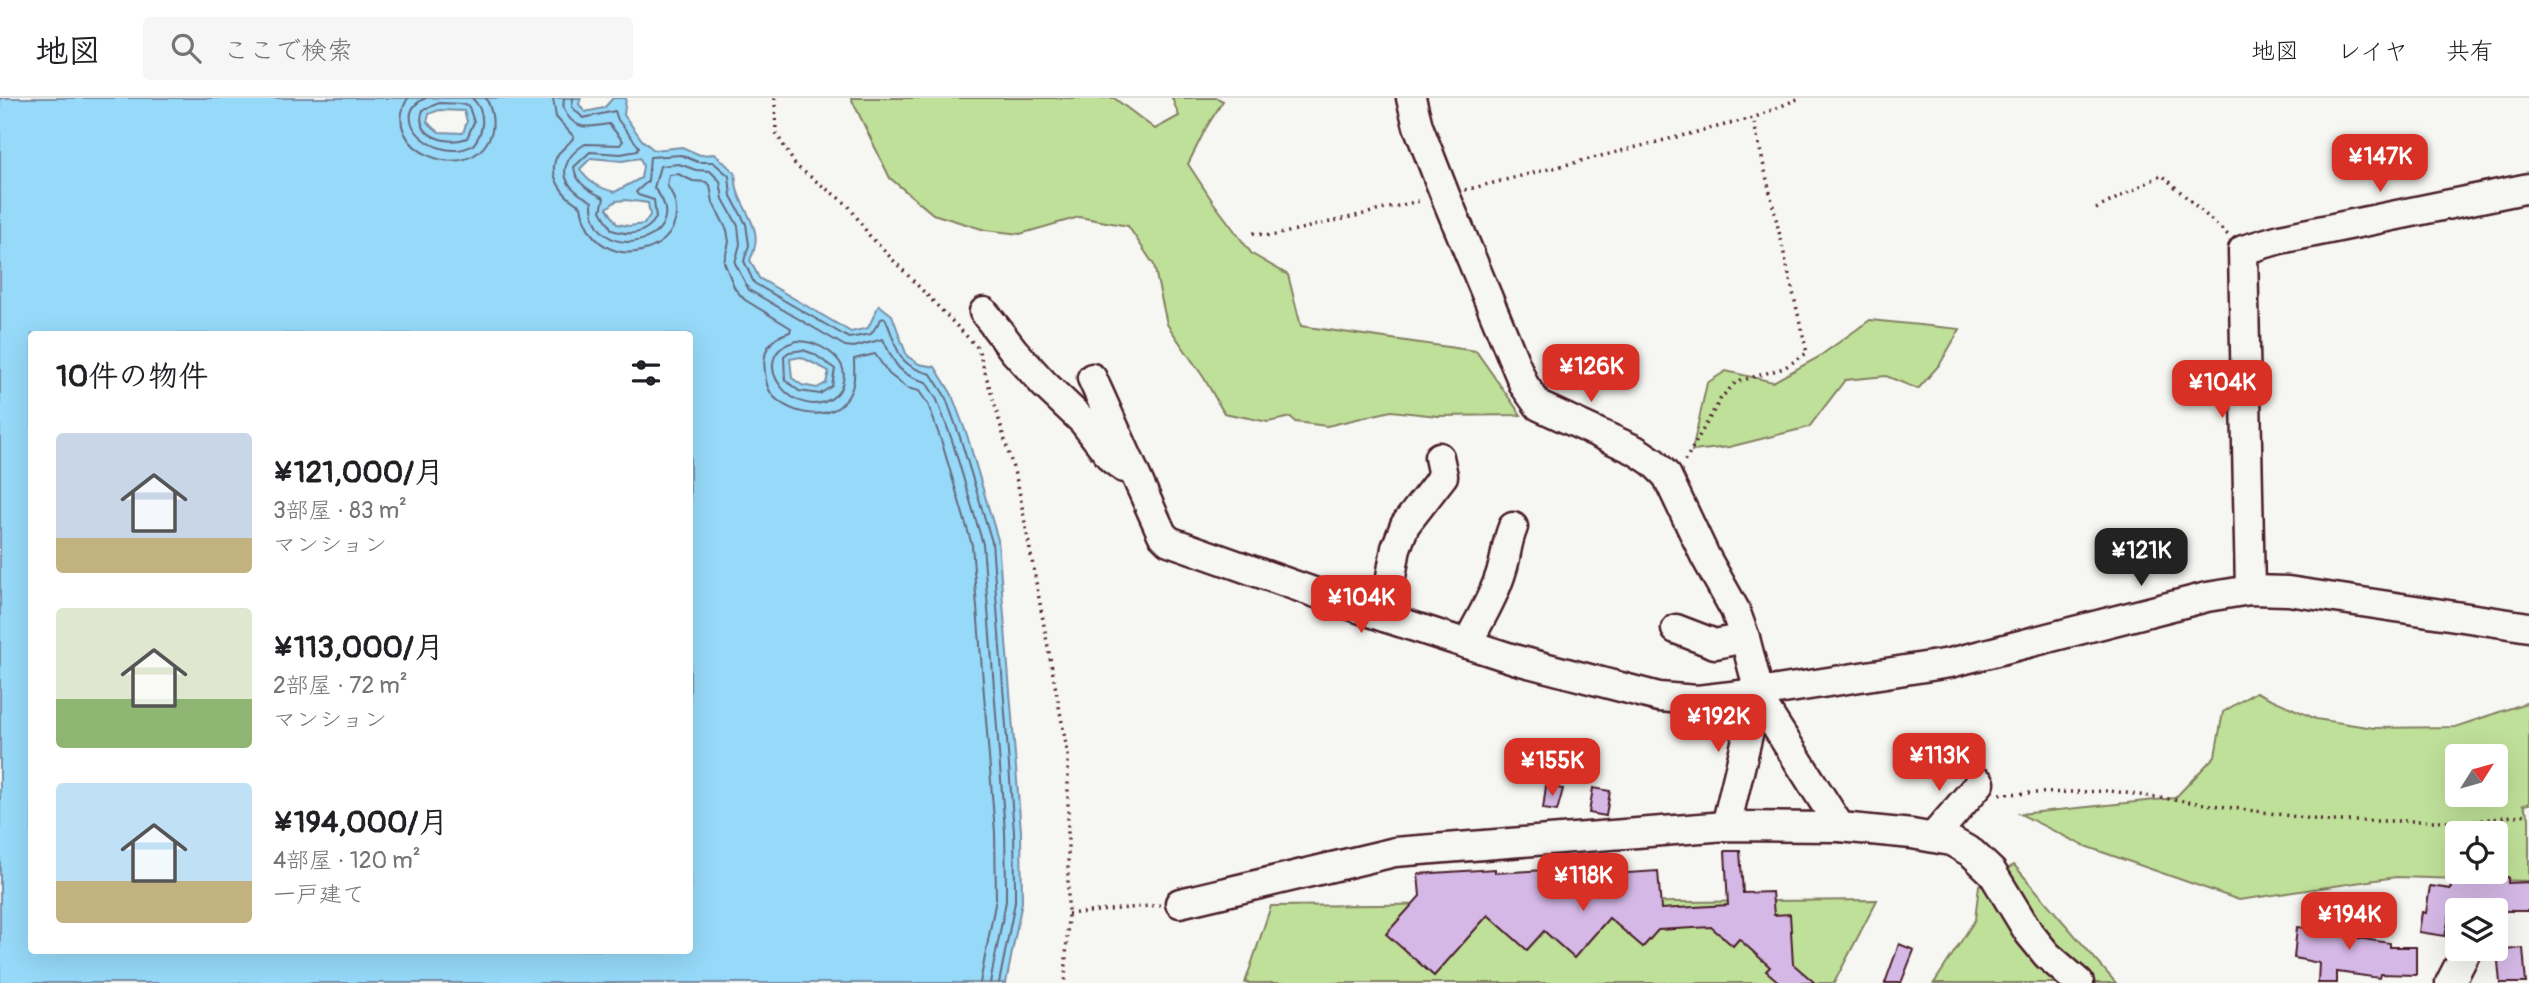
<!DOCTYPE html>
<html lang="ja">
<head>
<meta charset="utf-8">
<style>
	:root { --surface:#fff; --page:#f6f6f6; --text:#202124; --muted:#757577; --line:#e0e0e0; --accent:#d93025 }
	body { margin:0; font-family:Pangolin,"Klee One",sans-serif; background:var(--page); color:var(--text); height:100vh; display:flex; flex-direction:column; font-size:26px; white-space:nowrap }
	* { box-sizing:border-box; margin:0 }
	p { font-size:23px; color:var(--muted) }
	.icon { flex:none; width:38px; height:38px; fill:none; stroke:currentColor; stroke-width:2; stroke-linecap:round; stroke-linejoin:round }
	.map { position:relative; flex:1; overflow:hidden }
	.details { position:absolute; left:28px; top:233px; width:665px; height:623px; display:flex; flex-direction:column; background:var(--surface); border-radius:7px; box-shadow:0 7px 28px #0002 }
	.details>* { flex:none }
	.needle { width:46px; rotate:53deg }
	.tools { position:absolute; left:2445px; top:646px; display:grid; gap:14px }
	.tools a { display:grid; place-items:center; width:63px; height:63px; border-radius:7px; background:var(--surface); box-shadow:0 7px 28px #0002; font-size:35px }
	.price { position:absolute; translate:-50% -60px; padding:0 16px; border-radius:14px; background:var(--accent); color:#fff; font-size:23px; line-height:46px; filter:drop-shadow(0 2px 4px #0008) }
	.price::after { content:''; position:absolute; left:50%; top:42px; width:21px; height:16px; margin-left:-10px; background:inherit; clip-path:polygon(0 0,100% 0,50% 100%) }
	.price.on { background:#222; color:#fff }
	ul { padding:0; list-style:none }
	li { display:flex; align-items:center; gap:21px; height:175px; padding:0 28px }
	li span { display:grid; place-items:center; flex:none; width:196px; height:140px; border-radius:7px; color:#555 }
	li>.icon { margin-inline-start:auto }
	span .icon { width:84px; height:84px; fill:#fffc; stroke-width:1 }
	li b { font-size:30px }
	h2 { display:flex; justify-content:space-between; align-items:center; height:84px; padding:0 28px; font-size:30px }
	header { display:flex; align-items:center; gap:42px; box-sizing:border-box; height:98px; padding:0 35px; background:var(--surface); border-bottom:2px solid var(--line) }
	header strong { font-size:33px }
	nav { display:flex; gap:38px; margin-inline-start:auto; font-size:24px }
	.search { width:490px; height:63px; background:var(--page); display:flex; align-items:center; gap:18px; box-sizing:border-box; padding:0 24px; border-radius:7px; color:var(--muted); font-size:26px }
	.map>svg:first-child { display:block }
	.green { fill:#bfe099; stroke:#848062; stroke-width:2; fill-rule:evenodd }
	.water { fill:#96d9f8; stroke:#788fa6; stroke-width:2; fill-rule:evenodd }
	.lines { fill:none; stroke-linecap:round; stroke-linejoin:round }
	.shore { stroke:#68697d; stroke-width:2 }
	.building { fill:#d5b8e6; stroke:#4a1f2b; stroke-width:2 }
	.minor-casing { stroke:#4a1f2b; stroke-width:33 }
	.path { stroke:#4a1f2b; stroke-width:3.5; stroke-dasharray:2 5; stroke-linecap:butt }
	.minor { stroke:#f6f6f2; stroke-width:28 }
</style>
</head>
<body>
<header>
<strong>地図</strong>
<div class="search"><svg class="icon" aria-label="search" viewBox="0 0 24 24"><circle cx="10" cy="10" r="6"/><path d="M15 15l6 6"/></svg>ここで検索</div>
<nav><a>地図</a><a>レイヤ</a><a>共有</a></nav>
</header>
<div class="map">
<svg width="2529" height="885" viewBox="0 0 2529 885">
	<rect width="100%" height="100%" fill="#f6f6f2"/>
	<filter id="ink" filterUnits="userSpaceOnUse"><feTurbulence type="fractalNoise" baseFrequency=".0143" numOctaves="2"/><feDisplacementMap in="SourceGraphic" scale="14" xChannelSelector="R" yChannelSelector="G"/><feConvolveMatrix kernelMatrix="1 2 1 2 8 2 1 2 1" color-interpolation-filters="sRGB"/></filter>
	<g filter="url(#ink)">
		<g class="green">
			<polygon points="851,0 1114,0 1155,31 1179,18 1172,0 1217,0 1223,3 1206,30 1188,66 1213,104 1252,156 1288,177 1301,228 1476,253 1521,317 1438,318 1391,313 1327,328 1295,324 1291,319 1268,324 1224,315 1204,280 1167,226 1154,167 1128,128 1079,119 1020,136 985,132 933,116 890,80"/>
			<polygon points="1870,222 1960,231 1940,266 1918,291 1886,278 1845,282 1809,329 1729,349 1692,353 1707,285 1726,273 1773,284 1817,260"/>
			<path d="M2256,594L2316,621L2374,630L2455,629L2529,604V706L2523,707L2529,719V783L2396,779L2239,802L2082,747L2020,716L2175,700L2215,658L2223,614ZM2457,658H2496V696H2457ZM2457,735H2496V774H2457Z"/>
			<polygon points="2014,767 2116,885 1934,885 1975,822 1979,787"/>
			<polygon points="1877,802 1834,885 1245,885 1271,808"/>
		</g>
		<path class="water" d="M0,0H581L579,6L585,14L604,10L613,0H626L624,17L642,42L654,52L682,49L700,57L715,56L735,75C736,82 736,91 739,97C749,122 764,134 750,162L759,180L851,234L868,230L879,207L892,217L907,258L919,266L935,269L951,295L967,337L998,442L1021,733L1022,804L1006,885H0ZM439,12L464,13L467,23L463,35L439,34L427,24L429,16ZM591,60L622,63L640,60L643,68L641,80L615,94C600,90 588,85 580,71ZM626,102L648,105L650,117L644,126L629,128L617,126L607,110L616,103ZM32,236H690V852H32ZM801,259L829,273L826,285L817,290L802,287L792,280L790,261Z"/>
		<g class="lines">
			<g class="shore">
				<path d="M408,0C376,52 471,91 491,36C495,23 492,12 486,0"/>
				<path d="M426,0C384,18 437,68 473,47C485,33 486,13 472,0"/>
				<path d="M553,0L556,19L574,39C570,45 563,50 558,56C546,77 563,99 581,108C593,189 709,152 667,87L669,77L678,76L693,83L706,84L710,87L713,105L727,132L729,144L724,164L735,191L745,202L791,230L790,234C769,240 762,253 765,274C766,283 767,292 774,299C793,318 834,325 849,297C856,285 854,273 854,261L875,256L889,276L907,290L919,293L928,306L942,345L972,447L995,734L996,801L980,885"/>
				<path d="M564,0C563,7 563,11 567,17C579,34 592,28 609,26L623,43L620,47L585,46C567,57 555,77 577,94C581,98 587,100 592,104C591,173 700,142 654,90L660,68L679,66L696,72L710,73L720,83L723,101L738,128L740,146L735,165L749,192L845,248L854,249L883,241C894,265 898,277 926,284L937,302L952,342L983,446L1005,734L1006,788V803L990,885"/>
				<path d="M573,0L572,9L583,20L615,13L618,22L639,49L637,53L621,56L590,54L574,69C576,86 590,93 604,100L601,113L612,132C630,138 645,137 656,120L654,102L638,97L636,94L648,83L650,59L681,57L698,64H713L729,78L731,98L746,126L749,147L744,163L754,185L849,240L871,236L881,221L885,220C899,250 894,267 931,276L945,298L960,339L992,444L1014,734L1015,788V804L999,885"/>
				<path d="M439,5L463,6L469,9L474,24L467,40C448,48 413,38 423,12Z"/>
				<path d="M797,243C817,242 849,260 843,283C842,288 840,293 836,297C797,331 740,257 797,243Z"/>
				<polygon points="803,252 814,256 835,271 832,288 820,296 799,293 785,282 784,258 789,254"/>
			</g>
		</g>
		<g class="building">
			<polygon points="1546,688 1563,691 1557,713 1543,711"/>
			<polygon points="1593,690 1610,693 1606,718 1589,715"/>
			<polygon points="1725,753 1740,753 1743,795 1772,794 1774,817 1790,816 1793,866 1815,885 1780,885 1766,873 1770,869 1739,841 1733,848 1711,829 1658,832 1643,849 1609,820 1574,860 1544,833 1527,852 1488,817 1434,878 1386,836 1420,798 1418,776 1495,771 1495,775 1562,771 1562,773 1581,772 1582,778 1658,773 1661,811 1728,807"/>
			<polygon points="2508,779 2508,785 2529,784 2529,813 2502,813 2502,810 2451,810 2445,838 2419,834 2422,814 2426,815 2430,788 2451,791 2450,780"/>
			<polygon points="2307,817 2346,823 2344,838 2390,845 2390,849 2416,849 2416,877 2380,876 2379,880 2337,874 2337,885 2318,885 2319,865 2294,860 2297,829 2305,830"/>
			<polygon points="1899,846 1914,852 1901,885 1885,885"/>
			<polygon points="2523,850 2526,885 2500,885 2497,853"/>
		</g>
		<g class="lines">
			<defs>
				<g id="minor">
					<polyline points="1411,0 1418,28 1445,97 1524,287 1539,308 1635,352 1653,364 1667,378 1705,458 1735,512 1745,540 1762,606 1840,729"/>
					<polyline points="984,214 1014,253 1044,286 1083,323 1112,361 1124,370"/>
					<polyline points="1092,280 1162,436 1169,443 1384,519 1517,562 1659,599 1697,602 1758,595 1950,565 2207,499 2250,492 2288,493 2529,529"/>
					<polyline points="2250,492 2243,152 2280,141 2529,90"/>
					<polyline points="1384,519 1396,450 1405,427 1443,378 1439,359"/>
					<polyline points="1676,531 1715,546 1745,540"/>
					<path d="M1467,546C1481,519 1499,490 1505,460C1507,449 1508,441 1513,429"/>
					<polyline points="1726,728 1758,595"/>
					<polyline points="1934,738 1980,685"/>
					<polyline points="1180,805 1395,754 1726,728 1840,729 1912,736 1951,743 1972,755 1992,774 2029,835 2047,857 2079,885"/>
					<polyline points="2450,885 2468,850"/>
				</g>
			</defs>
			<use href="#minor" class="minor-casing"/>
			<g class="path">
				<polyline points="775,0 776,35 796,68 848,107 869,137 978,250 1018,387 1068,657 1068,816 1065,885"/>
				<polyline points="1465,92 1753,20 1800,0"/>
				<polyline points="2096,111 2162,77 2229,138"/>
				<polyline points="1253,135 1271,138 1423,102"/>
				<polyline points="1685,363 1721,300 1736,284 1784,270 1807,255 1753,21"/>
				<polyline points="2000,696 2111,693 2327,723 2474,723 2529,716"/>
				<polyline points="1068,816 1160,807"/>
			</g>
			<use href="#minor" class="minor"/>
		</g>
	</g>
</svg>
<div class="tools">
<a><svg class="needle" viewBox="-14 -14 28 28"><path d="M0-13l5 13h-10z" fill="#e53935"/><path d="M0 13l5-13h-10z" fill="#757577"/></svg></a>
<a><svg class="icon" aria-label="locate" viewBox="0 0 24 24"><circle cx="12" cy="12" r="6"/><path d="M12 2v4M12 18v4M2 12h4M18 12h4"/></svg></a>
<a><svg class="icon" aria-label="layers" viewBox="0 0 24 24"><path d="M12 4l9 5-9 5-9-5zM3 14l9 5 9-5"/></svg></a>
</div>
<b class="price" style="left:2380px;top:96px">¥147K</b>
<b class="price" style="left:1591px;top:306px">¥126K</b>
<b class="price" style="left:2222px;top:322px">¥104K</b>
<b class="price on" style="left:2141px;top:490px">¥121K</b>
<b class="price" style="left:1361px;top:537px">¥104K</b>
<b class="price" style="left:1718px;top:656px">¥192K</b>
<b class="price" style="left:1939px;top:695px">¥113K</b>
<b class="price" style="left:1552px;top:700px">¥155K</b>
<b class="price" style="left:1583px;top:815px">¥118K</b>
<b class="price" style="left:2349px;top:854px">¥194K</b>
<section class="details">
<h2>10件の物件<svg class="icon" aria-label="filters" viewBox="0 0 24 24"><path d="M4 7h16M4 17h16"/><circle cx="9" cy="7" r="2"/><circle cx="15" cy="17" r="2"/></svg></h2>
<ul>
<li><span style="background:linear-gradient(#c9d6e8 75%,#c2b280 0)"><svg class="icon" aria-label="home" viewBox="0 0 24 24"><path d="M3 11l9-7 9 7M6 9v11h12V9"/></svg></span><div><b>¥121,000/月</b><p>3部屋 · 83 m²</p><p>マンション</p></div></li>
<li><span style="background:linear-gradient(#dfe7d0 65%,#8fb573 0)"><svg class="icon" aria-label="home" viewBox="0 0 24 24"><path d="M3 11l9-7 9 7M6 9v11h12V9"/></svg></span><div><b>¥113,000/月</b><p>2部屋 · 72 m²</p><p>マンション</p></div></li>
<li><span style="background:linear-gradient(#bfe0f5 70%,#c2b280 0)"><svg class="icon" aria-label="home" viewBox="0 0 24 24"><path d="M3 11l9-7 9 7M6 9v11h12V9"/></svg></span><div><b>¥194,000/月</b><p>4部屋 · 120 m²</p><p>一戸建て</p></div></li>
</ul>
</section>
</div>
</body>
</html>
